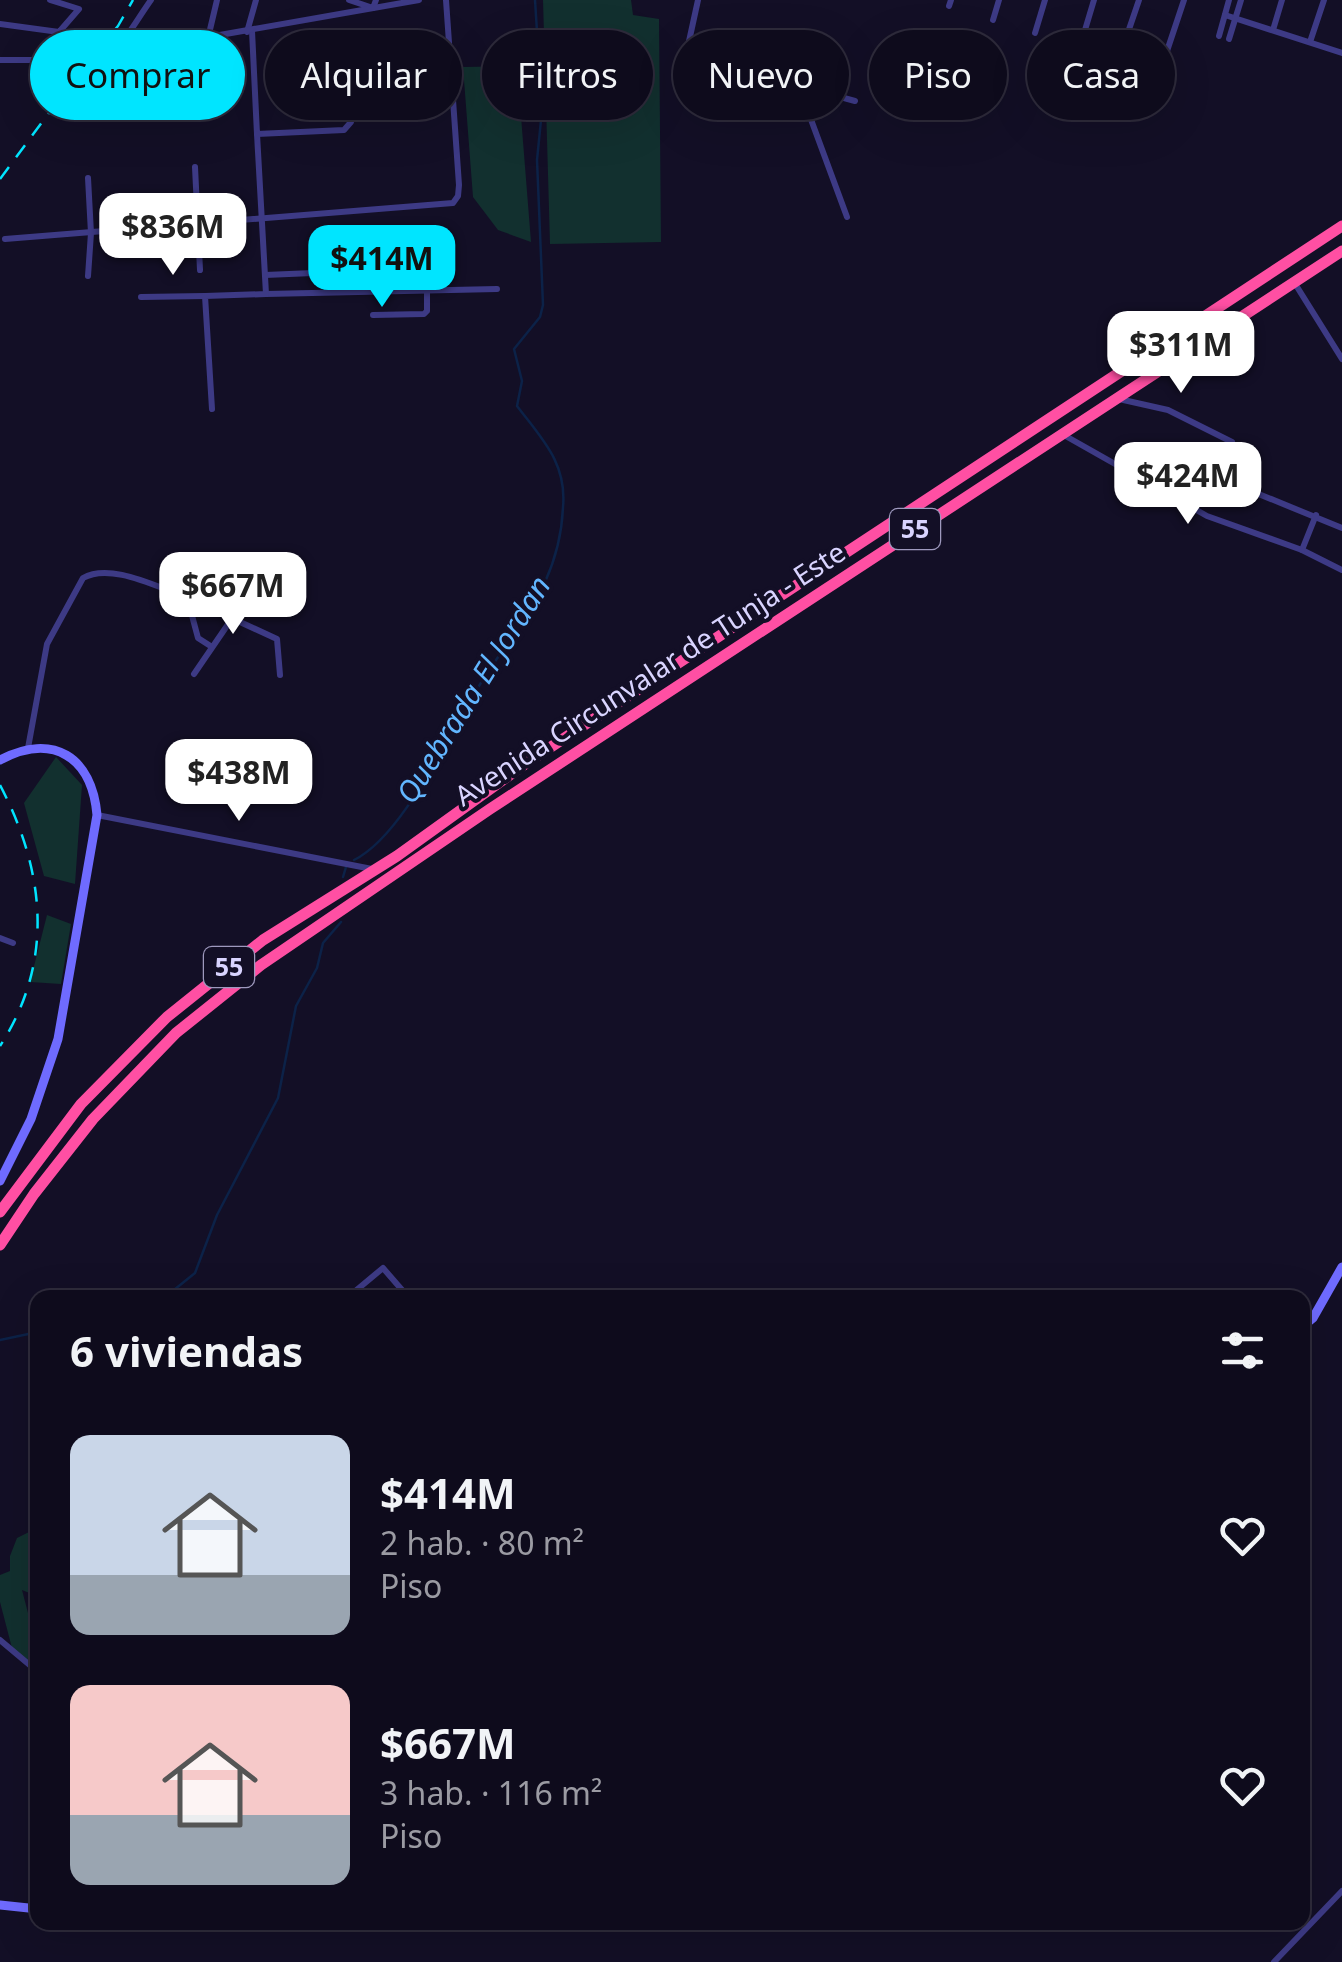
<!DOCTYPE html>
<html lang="es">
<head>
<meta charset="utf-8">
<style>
	:root { --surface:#0e0b1c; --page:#1c1929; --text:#f1f3f6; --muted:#9b9ba3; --line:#2e2b3b; --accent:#00e5ff }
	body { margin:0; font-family:"Noto Sans",sans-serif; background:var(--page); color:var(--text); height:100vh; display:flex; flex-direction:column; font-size:38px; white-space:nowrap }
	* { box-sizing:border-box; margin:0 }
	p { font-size:32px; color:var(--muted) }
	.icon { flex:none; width:55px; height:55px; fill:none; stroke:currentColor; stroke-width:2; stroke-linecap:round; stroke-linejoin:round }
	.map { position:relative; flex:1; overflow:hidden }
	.details { position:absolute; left:30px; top:1290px; width:1280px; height:640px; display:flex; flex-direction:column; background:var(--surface); border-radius:20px; box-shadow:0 10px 40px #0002,0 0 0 2px var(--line) }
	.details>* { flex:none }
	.hud { position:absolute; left:30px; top:30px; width:1282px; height:90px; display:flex; gap:20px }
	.price { position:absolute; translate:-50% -85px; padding:0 22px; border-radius:20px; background:#fff; color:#222; font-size:32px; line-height:65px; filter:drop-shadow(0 2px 5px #0008) }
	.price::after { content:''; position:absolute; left:50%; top:60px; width:30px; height:22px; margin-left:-15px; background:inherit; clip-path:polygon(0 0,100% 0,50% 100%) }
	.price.selected { background:var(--accent); color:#111 }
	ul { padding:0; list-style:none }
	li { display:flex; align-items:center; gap:30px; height:250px; padding:0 40px }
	li span { display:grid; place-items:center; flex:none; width:280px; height:200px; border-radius:20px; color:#555 }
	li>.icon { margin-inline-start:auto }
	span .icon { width:120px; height:120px; fill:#fffc; stroke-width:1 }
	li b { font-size:42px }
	h2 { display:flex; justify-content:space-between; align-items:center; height:120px; padding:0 40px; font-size:42px }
	.chip { padding:0 35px; border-radius:45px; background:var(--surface); box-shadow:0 10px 40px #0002,0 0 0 2px var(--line); font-size:35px; line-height:90px }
	.chip.selected { background:var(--accent); color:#111 }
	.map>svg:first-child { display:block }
	.green { fill:#12302f }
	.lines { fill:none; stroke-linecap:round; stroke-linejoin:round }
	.stream { stroke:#0c2248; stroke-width:2.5 }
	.street { stroke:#3d3a85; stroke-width:6 }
	.secondary { stroke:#6f6bff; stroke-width:9 }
	.highway { stroke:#ff4fa3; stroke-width:11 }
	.rail { stroke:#00e5ff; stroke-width:2.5; stroke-dasharray:15 12; stroke-linecap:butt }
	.labels { text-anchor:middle; stroke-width:8; stroke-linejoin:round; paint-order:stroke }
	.shield { fill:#130f26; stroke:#9e99be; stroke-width:2.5 }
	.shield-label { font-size:25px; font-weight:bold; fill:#d9d4ff }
	.street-label { font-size:28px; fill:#d9d4ff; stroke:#130f26 }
	.water-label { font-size:30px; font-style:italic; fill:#62b6ff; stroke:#130f26 }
</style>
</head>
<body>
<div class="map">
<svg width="1342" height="1962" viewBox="0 0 1342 1962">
	<rect width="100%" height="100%" fill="#130f26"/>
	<g class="green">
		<polygon points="543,0 631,0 633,15 659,19 661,242 550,244"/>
		<polygon points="517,66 531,242 498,230 473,197 463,67"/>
		<polygon points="56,757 82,785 75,884 44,876 24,803"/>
		<polygon points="47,915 71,924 61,984 30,982"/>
		<polygon points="37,1519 37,1596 22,1590 28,1613 37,1614 37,1660 31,1663 12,1648 0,1602 0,1575 10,1571 10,1556 17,1538 29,1532"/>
	</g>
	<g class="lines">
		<g class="stream">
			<path d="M354,860C404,835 448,734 479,686C500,652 528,618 545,582C555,560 562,532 563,507C567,463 542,439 517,406L522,381L514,349L540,317L543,305L537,160L542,110L535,0"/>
			<polyline points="343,877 346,867"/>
			<polyline points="164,1298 195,1273 217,1215 278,1098 296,1006 317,968 323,943 341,922"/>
			<polyline points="0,1340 33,1333 38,1336"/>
		</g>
		<g class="street">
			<polyline points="349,0 373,8 376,0"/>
			<polyline points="698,0 686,55 855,101"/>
			<polyline points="1094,0 1085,30 1124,44 1139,0"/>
			<polyline points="949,6 951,0"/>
			<polyline points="1225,15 1342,53"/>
			<polyline points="993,20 999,0"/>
			<polyline points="0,24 59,32 79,9 50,0"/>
			<polyline points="1273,30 1282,0"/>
			<polyline points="252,31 257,134 344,130 351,122 349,66 354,60 449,47"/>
			<polyline points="247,32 256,0"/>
			<polyline points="1035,33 1045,0"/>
			<polyline points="1219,36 1229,0"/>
			<polyline points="208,38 217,0"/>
			<polyline points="1229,39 1241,0"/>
			<polyline points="1310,42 1324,0"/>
			<polyline points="112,54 419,0"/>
			<path d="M0,60H37L77,75C112,69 132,26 151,0"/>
			<polyline points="1161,69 1184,0"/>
			<polyline points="772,81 806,106 847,217"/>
			<polyline points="195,167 200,270"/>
			<polyline points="5,239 453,203 458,196 459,185 446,0"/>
			<polyline points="265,275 361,271"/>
			<polyline points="88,276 91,233 88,178"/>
			<polyline points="1294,282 1342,359"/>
			<polyline points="266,294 497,289"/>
			<polyline points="141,297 205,296"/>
			<polyline points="373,315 424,314 427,311 427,291"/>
			<polyline points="1119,399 1168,410 1232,442 1160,492"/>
			<polyline points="212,409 205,296 266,294 257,134"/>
			<polyline points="1062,434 1207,516 1302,550 1342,570"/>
			<polyline points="1195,468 1342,528"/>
			<polyline points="1302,550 1316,515"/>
			<polyline points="188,598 277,639 280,675"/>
			<polyline points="194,674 233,617"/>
			<path d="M28,748L47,644L83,578C111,562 158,588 187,597L198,638L212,647"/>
			<polyline points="97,815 372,869"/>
			<polyline points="0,938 13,943"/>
			<polyline points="347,1298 383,1268 409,1298"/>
			<polyline points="0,1640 38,1672"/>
			<polyline points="1274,1962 1342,1891"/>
		</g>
		<g class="secondary">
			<path d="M0,760C53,732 92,757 97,815L58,1039L31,1119L0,1181"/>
			<polyline points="1302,1327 1313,1318 1342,1267"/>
			<polyline points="0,1905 38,1909"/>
		</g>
		<g class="highway">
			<polyline points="0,1212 81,1104 167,1017 263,940 397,856 525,764 1342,226"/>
			<polyline points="0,1245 34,1194 93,1119 176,1033 261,965 490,809 1342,251"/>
		</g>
		<g class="rail">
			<polyline points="0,179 77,75 118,26 133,0"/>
			<path d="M0,785C45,871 55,961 0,1046"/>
		</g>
	</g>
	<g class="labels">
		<g class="shield">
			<rect x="890" y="509" width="50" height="40" rx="8"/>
			<rect x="204" y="947" width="50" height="40" rx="8"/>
		</g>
		<g class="shield-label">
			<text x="915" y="538">55</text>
			<text x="229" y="976">55</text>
		</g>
		<g class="street-label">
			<text transform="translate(650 674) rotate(-33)" y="10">Avenida Circunvalar de Tunja - Este</text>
		</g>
		<g class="water-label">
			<text transform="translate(474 690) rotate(-58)" y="10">Quebrada El Jordan</text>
		</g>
	</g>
</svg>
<b class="price" style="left:173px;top:278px">$836M</b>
<b class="price selected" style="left:382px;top:310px">$414M</b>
<b class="price" style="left:1181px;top:396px">$311M</b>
<b class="price" style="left:1188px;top:527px">$424M</b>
<b class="price" style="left:233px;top:637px">$667M</b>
<b class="price" style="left:239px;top:824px">$438M</b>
<div class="hud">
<a class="chip selected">Comprar</a>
<a class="chip">Alquilar</a>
<a class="chip">Filtros</a>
<a class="chip">Nuevo</a>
<a class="chip">Piso</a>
<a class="chip">Casa</a>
</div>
<section class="details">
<h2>6 viviendas<svg class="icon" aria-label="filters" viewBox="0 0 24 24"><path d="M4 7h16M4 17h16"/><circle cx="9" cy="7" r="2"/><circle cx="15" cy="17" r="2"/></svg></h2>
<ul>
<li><span style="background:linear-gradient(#c9d6e8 70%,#9aa5b1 0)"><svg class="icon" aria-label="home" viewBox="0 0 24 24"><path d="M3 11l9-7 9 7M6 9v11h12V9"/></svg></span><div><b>$414M</b><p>2 hab. · 80 m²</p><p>Piso</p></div><svg class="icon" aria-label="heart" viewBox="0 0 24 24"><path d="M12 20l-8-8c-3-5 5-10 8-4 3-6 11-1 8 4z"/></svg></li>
<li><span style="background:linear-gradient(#f6c9c9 65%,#9aa5b1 0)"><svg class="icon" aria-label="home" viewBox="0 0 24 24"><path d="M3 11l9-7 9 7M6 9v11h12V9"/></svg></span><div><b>$667M</b><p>3 hab. · 116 m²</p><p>Piso</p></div><svg class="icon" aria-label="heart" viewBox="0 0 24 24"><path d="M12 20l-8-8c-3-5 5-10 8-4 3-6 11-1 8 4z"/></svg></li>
</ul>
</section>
</div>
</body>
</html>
